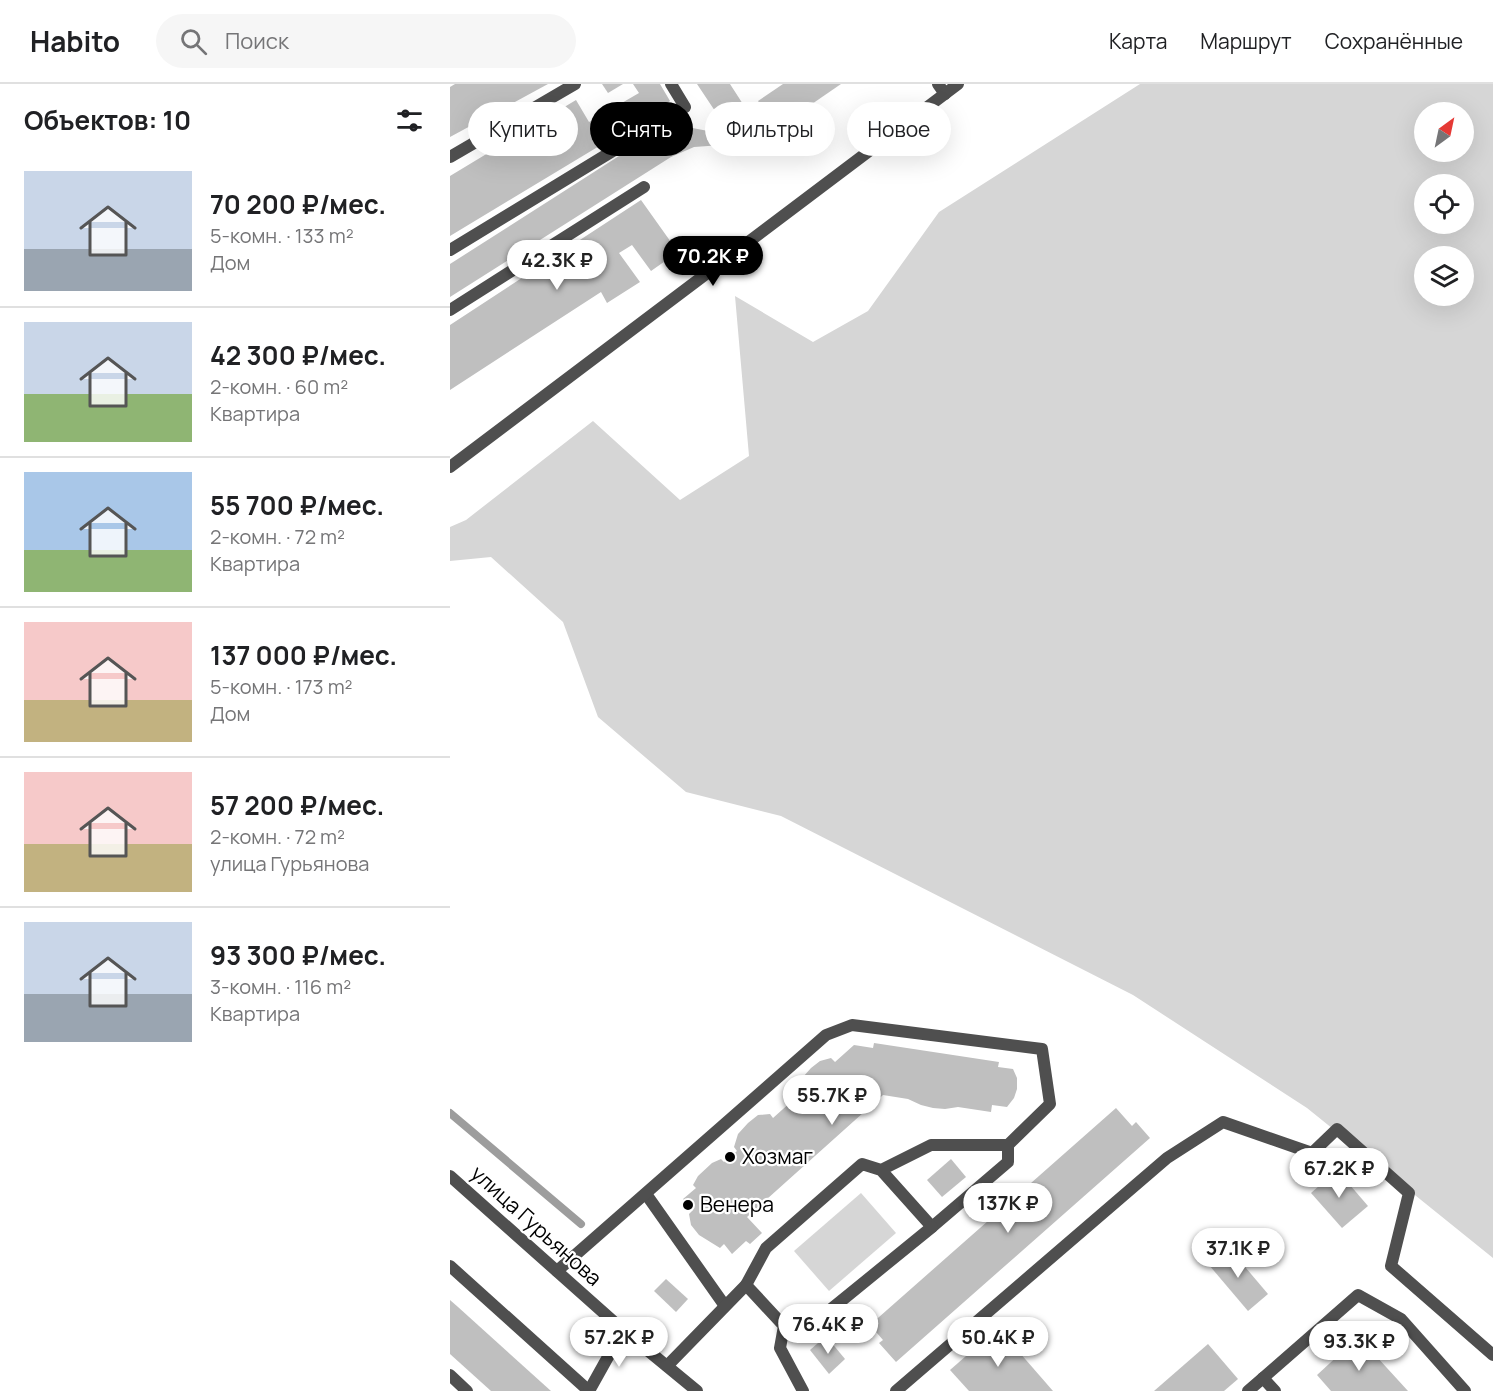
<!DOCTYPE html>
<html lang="ru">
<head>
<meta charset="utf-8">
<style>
	:root { --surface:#fff; --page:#f6f6f6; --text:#202124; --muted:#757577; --line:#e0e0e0; --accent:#000 }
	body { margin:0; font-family:Manrope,sans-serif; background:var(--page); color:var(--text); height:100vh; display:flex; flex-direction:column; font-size:22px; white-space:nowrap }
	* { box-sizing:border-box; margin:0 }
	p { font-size:20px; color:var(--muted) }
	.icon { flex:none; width:33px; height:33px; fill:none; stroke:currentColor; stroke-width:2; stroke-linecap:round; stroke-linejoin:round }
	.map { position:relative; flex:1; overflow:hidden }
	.drawer { display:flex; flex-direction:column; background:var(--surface); width:450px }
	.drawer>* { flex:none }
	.hud { position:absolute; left:18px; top:18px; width:570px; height:54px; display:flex; gap:12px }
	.needle { width:39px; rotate:33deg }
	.controls { position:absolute; left:964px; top:18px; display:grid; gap:12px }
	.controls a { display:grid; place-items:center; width:60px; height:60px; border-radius:50%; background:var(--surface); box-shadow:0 6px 24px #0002; font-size:30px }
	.price { position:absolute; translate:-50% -51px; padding:0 14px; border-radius:21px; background:#fff; color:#222; font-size:20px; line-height:39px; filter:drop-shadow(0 2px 3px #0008) }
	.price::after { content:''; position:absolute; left:50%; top:36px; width:18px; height:14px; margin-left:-9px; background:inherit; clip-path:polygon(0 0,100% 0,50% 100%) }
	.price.active { background:var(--accent); color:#fff }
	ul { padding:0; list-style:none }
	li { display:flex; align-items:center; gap:18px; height:150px; padding:0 24px }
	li+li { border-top:2px solid var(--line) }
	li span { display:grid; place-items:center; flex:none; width:168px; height:120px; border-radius:0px; color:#555 }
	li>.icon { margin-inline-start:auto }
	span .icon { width:72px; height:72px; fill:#fffc; stroke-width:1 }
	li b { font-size:26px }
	h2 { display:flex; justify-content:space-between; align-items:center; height:72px; padding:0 24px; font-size:26px }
	.tag { padding:0 21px; border-radius:27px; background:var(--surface); box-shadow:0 6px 24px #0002; font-size:21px; line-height:54px }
	.tag.active { background:var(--accent); color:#fff }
	header { display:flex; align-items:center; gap:36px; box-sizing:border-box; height:84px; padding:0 30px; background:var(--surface); border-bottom:2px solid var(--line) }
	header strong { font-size:28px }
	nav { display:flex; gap:33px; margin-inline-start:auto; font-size:21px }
	.search { width:420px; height:54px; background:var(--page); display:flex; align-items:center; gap:15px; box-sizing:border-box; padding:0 21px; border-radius:33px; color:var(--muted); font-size:22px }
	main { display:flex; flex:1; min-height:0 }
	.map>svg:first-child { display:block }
	.green { fill:#d6d6d6; fill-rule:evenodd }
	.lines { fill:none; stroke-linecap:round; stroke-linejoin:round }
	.stream { stroke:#9d9d9d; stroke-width:8 }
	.building { fill:#bfbfbf }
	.service { stroke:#4f4f4f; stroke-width:12 }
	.minor { stroke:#4f4f4f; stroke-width:12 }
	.tertiary { stroke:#4f4f4f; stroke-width:12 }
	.poi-dot { fill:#000; stroke:#fff; stroke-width:2 }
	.labels { text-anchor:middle; stroke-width:4.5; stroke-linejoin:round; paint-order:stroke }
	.poi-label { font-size:21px; fill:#000; stroke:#fff; text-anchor:start }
	.street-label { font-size:21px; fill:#000; stroke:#fff }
</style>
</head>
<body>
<header>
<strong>Habito</strong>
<div class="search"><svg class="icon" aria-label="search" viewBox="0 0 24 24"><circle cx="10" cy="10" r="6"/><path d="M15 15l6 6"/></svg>Поиск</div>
<nav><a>Карта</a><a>Маршрут</a><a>Сохранённые</a></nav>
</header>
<main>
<section class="drawer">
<h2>Объектов: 10<svg class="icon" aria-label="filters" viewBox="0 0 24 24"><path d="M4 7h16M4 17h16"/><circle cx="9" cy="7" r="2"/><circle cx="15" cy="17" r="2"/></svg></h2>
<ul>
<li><span style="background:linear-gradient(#c9d6e8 65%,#9aa5b1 0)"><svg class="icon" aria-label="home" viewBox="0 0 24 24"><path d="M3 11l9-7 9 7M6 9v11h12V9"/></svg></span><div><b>70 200 ₽/мес.</b><p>5-комн. · 133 m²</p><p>Дом</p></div></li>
<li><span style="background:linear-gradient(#c9d6e8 60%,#8fb573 0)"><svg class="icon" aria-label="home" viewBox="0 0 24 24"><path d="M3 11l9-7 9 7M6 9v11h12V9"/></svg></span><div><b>42 300 ₽/мес.</b><p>2-комн. · 60 m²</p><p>Квартира</p></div></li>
<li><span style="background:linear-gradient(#a9c7e8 65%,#8fb573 0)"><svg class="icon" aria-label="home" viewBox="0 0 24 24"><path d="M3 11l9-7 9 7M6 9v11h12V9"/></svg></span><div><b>55 700 ₽/мес.</b><p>2-комн. · 72 m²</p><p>Квартира</p></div></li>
<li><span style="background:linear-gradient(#f6c9c9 65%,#c2b280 0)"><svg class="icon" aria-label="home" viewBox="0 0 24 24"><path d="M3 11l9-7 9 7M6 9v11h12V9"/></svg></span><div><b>137 000 ₽/мес.</b><p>5-комн. · 173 m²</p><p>Дом</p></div></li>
<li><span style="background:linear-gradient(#f6c9c9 60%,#c2b280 0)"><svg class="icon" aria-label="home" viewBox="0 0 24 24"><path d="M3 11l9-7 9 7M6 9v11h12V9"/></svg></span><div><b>57 200 ₽/мес.</b><p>2-комн. · 72 m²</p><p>улица Гурьянова</p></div></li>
<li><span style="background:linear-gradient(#c9d6e8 60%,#9aa5b1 0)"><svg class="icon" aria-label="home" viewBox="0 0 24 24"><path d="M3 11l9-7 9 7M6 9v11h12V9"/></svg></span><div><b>93 300 ₽/мес.</b><p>3-комн. · 116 m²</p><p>Квартира</p></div></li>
</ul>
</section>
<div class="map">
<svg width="1043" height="1307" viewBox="0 0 1043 1307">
	<rect width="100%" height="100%" fill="#fff"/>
	<g class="green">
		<path d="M690,0H1043V1174L857,1024L683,911L331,732L236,708L148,633L113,538L41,473L0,477V443L16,436L143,337L230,416L299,372L285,212L363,258L418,227L489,128ZM975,28H1014V68H975ZM975,100H1014V140H975ZM975,172H1014V212H975Z"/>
		<polygon points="411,1109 446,1149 379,1207 344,1167"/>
	</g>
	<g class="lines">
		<polyline class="stream" points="0,1029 131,1140"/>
	</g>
	<g class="building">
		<polygon points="5,0 98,0 0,53 0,3"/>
		<polygon points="152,0 173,0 158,9"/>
		<polygon points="183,0 210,0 220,17 209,26 0,152 0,92 126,16 139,38 189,9"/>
		<polygon points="247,0 280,0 309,45 286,60 244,63 221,73 0,213 0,180 205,49 227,41 258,47 275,42"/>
		<polygon points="333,0 391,0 327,44 308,17"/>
		<polygon points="191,116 228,168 201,187 182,161 169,169 190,198 157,219 151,208 0,306 0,241"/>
		<polygon points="424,959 549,978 548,983 563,985 567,994 567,1005 564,1014 557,1023 542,1021 541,1028 508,1023 495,1025 483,1024 471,1021 458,1015 433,1011 297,1133 312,1149 300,1160 296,1157 282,1170 274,1160 270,1164 249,1151 241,1141 239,1130 243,1126 233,1115 246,1104 243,1101 248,1092 262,1079 271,1075 274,1078 287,1067 284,1063 288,1050 298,1039 308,1031 320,1030 323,1034 352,1008 348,1004 353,993 361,984 370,977 381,974 385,978 404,961 423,964"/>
		<polygon points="666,1024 682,1042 686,1038 700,1054 446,1278 429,1259 433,1256 420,1241"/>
		<polygon points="501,1075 516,1093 492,1113 477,1096"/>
		<polygon points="887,1086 918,1122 892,1144 861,1109"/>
		<polygon points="779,1164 818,1210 798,1227 759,1181"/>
		<polygon points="216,1195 238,1215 226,1228 204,1207"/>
		<polygon points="0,1216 8,1223 101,1307 41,1307 0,1270"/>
		<polygon points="548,1244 603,1307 519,1307 500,1286"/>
		<polygon points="376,1252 395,1275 379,1290 360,1266"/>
		<polygon points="905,1256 912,1265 916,1261 958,1307 881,1307 867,1291"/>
		<polygon points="758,1260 788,1295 774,1307 704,1307"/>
	</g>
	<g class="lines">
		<g class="service">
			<polyline points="488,0 495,10"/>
			<polyline points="0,73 125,0"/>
			<polyline points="0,166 235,23 221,0"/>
			<polyline points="0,226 194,103"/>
			<polyline points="196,1110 275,1222"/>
			<polyline points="0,1182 139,1307"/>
			<polyline points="107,1187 376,951 402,941 592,965 600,1020 558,1061"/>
			<polyline points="296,1201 316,1164 412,1080 431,1086 482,1143 558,1078 558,1061 481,1061 431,1086"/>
			<polyline points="380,1226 482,1143"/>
			<polyline points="217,1282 296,1201 334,1242 330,1264 353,1307"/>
			<polyline points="0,1291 17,1307"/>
			<polyline points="446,1307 717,1074 773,1038 862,1069 887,1045 959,1109 941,1182 1043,1271"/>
			<polyline points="798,1307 813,1294"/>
			<polyline points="825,1307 813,1294 908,1211 951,1235 1015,1307"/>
		</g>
		<g class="minor">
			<polyline points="0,383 508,0"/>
			<polyline points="139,1307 173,1246"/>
		</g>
		<polyline class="tertiary" points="0,1092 173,1246 247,1307"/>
	</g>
	<g class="poi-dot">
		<circle cx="280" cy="1073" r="6"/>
		<circle cx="238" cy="1121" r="6"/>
	</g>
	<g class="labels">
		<g class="poi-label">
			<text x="292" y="1080">Хозмаг</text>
			<text x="250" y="1128">Венера</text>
		</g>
		<g class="street-label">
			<text transform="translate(86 1142) rotate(42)" y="7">улица Гурьянова</text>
		</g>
	</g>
</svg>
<div class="controls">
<a><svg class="needle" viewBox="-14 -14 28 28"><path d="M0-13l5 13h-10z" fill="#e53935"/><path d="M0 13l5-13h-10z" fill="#757577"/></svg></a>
<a><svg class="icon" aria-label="locate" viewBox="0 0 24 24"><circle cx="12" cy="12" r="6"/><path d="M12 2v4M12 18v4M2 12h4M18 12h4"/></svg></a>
<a><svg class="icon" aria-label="layers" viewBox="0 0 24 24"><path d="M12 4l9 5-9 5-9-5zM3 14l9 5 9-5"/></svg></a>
</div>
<b class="price active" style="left:263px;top:203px">70.2K ₽</b>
<b class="price" style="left:107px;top:207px">42.3K ₽</b>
<b class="price" style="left:382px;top:1042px">55.7K ₽</b>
<b class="price" style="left:889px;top:1115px">67.2K ₽</b>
<b class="price" style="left:558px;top:1150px">137K ₽</b>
<b class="price" style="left:788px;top:1195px">37.1K ₽</b>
<b class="price" style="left:378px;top:1271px">76.4K ₽</b>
<b class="price" style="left:169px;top:1284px">57.2K ₽</b>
<b class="price" style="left:548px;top:1284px">50.4K ₽</b>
<b class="price" style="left:909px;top:1288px">93.3K ₽</b>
<div class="hud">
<a class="tag">Купить</a>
<a class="tag active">Снять</a>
<a class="tag">Фильтры</a>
<a class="tag">Новое</a>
</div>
</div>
</main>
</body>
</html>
